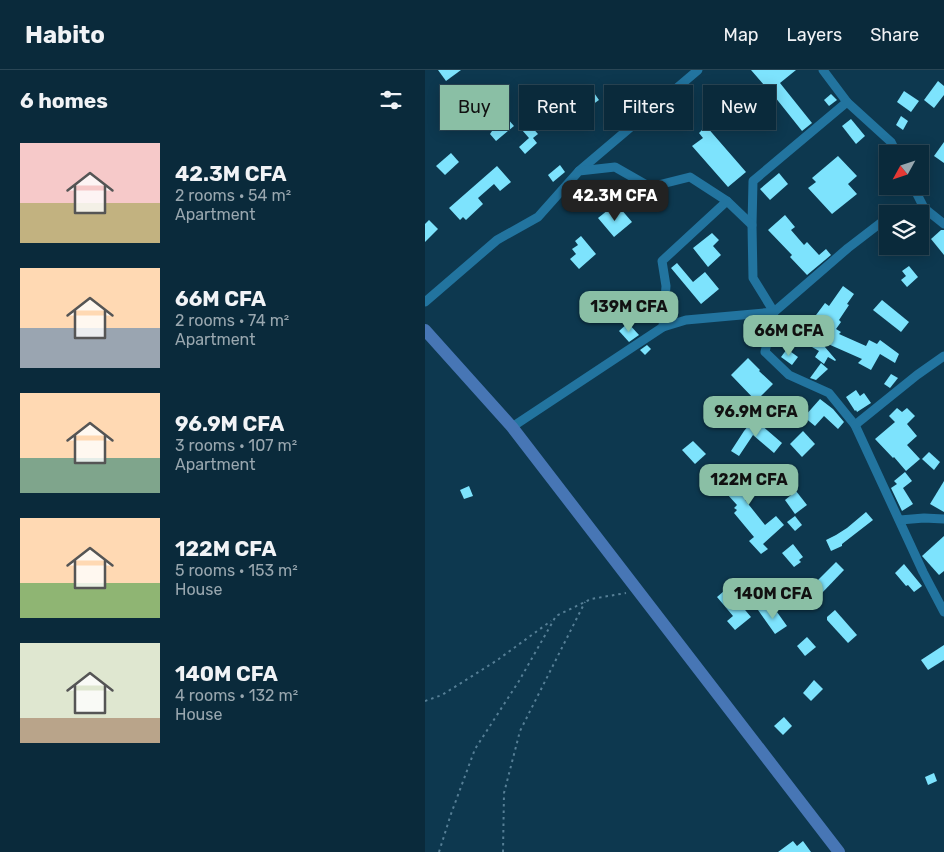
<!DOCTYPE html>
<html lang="en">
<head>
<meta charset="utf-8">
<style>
	:root { --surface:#0a2a3b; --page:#183646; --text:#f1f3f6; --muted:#99a7af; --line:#2a4655; --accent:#8abfa5 }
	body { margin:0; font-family:Rubik,sans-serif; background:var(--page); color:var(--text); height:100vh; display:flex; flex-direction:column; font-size:19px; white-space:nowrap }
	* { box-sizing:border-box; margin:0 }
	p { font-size:16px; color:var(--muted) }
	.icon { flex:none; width:28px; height:28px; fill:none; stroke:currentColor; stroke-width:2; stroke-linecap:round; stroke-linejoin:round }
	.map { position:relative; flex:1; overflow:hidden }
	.panel { display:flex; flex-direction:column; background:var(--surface); width:425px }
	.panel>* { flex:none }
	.banner { position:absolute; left:15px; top:15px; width:429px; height:45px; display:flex; gap:10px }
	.needle { width:32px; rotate:230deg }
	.fabs { position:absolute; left:454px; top:75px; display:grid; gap:10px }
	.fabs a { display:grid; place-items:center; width:50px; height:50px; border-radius:0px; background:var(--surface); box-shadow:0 2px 12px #0003,0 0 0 1px var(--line); font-size:25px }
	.price { position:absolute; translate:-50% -42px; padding:0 11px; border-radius:10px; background:var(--accent); color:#111; font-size:16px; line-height:32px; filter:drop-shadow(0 1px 2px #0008) }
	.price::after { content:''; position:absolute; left:50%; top:30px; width:15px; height:11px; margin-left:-8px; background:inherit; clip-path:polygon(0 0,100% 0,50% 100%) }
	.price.current { background:#222; color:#fff }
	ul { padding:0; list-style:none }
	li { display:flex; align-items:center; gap:15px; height:125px; padding:0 20px }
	li span { display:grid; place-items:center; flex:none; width:140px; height:100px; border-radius:0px; color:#555 }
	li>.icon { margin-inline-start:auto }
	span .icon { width:60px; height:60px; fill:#fffc; stroke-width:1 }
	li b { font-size:21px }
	h2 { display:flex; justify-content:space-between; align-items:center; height:60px; padding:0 20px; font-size:21px }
	.chip { padding:0 18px; border-radius:0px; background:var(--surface); box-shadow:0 2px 12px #0003,0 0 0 1px var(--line); font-size:18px; line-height:45px }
	.chip.current { background:var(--accent); color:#111 }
	header { display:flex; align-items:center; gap:30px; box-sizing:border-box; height:70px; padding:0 25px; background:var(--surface); border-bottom:1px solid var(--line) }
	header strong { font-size:24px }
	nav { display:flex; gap:28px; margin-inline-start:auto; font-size:18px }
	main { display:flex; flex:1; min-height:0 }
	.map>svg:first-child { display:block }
	.building { fill:#7de3fd }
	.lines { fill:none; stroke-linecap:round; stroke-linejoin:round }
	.path { stroke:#567f96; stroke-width:2; stroke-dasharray:2.5 4; stroke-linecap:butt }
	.street { stroke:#22749f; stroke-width:9 }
	.secondary { stroke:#4776b5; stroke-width:12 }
</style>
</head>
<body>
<header>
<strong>Habito</strong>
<nav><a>Map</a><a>Layers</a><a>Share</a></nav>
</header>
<main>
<section class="panel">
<h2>6 homes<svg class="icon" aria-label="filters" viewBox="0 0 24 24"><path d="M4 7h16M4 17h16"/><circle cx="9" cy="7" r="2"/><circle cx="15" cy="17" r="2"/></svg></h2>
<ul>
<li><span style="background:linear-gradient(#f6c9c9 60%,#c2b280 0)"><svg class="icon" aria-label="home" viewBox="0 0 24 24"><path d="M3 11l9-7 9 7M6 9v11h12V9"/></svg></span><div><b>42.3M CFA</b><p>2 rooms · 54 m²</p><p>Apartment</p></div></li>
<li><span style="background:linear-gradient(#ffd9b3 60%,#9aa5b1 0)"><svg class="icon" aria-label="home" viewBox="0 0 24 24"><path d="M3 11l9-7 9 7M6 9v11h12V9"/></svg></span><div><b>66M CFA</b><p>2 rooms · 74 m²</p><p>Apartment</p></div></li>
<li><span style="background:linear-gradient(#ffd9b3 65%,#7fa58c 0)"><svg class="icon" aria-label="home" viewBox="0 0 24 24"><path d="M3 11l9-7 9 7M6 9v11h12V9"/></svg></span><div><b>96.9M CFA</b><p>3 rooms · 107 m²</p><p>Apartment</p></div></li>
<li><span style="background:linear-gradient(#ffd9b3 65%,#8fb573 0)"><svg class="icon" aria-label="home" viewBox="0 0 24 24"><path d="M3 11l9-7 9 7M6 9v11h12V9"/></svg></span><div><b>122M CFA</b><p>5 rooms · 153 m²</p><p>House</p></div></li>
<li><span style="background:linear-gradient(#dfe7d0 75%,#b9a48a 0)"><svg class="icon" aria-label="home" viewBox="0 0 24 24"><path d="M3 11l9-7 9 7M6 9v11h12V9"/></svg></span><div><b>140M CFA</b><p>4 rooms · 132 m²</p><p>House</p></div></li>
</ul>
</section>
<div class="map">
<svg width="519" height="782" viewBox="0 0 519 782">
	<rect width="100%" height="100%" fill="#0d384f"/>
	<g class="building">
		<polygon points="13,0 36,0 21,11"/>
		<polygon points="326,0 371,0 355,13 387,53 377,61 346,22 345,22"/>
		<polygon points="513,11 519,16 519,25 509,38 499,30"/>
		<polygon points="165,17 174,30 160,40 161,41 141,57 136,51 148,42 146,39 148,37 144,31"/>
		<polygon points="192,19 196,26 183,34 179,26"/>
		<polygon points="479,21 494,31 486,42 472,32"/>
		<polygon points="406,24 412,30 404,36 399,30"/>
		<polygon points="76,37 82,44 80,46 89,56 71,71 65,64 67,61 58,51"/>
		<polygon points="476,46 483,51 478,60 471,55"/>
		<polygon points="426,49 440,66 431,74 417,56"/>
		<polygon points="104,54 113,64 108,68 112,73 100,84 94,77 104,68 97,60"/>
		<polygon points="281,56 321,102 303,117 267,76 278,68 274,63"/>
		<polygon points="519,72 519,93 509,86"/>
		<polygon points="26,83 34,92 20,105 11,96"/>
		<polygon points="413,86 432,106 423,114 432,124 407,144 383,118 391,112 387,108"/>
		<polygon points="135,95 140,102 128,112 123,105"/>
		<polygon points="72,96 86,112 75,121 69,114 53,128 58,134 41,150 38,147 35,150 24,138"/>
		<polygon points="354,103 363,114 345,130 335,119"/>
		<polygon points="195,138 207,152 189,167 173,148 183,140 187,145"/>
		<polygon points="360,145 370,157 366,160 379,175 382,172 394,185 401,179 406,185 382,205 365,187 367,185 343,160"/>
		<polygon points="4,150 13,159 0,172 0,154"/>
		<polygon points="516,160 519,160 519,185 506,169"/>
		<polygon points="287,163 294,170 288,176 296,185 283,197 268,178"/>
		<polygon points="156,166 171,184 154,199 145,189 151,184 147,179 153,175 150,171"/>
		<polygon points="252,193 268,212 280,202 294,219 276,234 246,198"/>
		<polygon points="484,196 493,207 482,217 476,210 481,206 477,201"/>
		<polygon points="418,216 429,224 422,234 424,235 414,250 416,252 411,259 416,262 414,264 441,276 444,270 452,274 455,270 474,284 470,293 455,284 446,300 433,293 437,289 394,270 411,290 410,291 403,287 399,294 390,287 394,281 387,277 404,253 391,245 400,233 404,236"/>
		<polygon points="457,230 484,252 476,262 448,240"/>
		<polygon points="376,249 383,254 378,261 371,256"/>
		<polygon points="203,253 214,265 204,272 194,261"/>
		<polygon points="222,275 226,279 220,285 215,280"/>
		<polygon points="362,279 373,287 367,295 356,287"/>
		<polygon points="323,288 335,300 334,301 348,314 331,331 306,305"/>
		<polygon points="396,293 403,299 391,310 385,308"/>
		<polygon points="466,304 473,308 465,318 459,314"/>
		<polygon points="431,320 435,326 439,323 446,333 432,342 431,340 430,341 421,327"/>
		<polygon points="395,329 408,339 419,352 413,359 399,346 390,356 379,347"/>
		<polygon points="472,338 477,342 482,338 490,346 482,354 492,366 482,375 495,389 481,401 469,387 468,388 450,369 470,352 464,346"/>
		<polygon points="329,349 357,373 349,383 328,365 314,386 306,381 319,361"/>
		<polygon points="378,361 390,374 377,387 365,374"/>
		<polygon points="268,371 281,384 270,394 257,380"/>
		<polygon points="504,382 515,392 509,400 497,389"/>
		<polygon points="321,394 338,414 320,430 340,455 351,446 359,455 338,474 343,479 336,484 324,471 329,467 309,443 312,440 309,438 312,435 292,413 301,405 304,409"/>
		<polygon points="344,401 351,409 342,416 336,408"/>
		<polygon points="480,402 487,411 478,418 488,434 477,441 466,418 472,414 469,411"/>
		<polygon points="519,411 519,442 505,434"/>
		<polygon points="44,416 48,426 39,429 35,420"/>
		<polygon points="371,421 382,435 370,444 360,430"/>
		<polygon points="441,442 448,450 417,474 417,476 406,481 401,470 411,465 422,458"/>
		<polygon points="370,446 377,455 370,461 362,452"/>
		<polygon points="519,466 519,501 514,505 497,486"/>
		<polygon points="368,474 378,487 374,490 376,492 369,497 357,483"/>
		<polygon points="411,492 419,500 396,524 387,516"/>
		<polygon points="479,494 497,516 489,522 483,515 481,516 470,503"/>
		<polygon points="306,515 315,524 310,528 326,547 310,560 302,551 308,546 292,527"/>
		<polygon points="341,535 348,545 352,542 362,556 350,564 333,540"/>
		<polygon points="410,540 432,565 423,573 402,550 402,547"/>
		<polygon points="382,567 391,577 380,586 372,576"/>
		<polygon points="519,575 519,590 503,600 496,590"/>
		<polygon points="389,610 398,619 386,631 378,623"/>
		<polygon points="359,647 367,656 358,665 349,656"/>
		<polygon points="509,703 512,711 503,715 500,707"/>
		<polygon points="368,771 372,776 378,771 386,782 353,782"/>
	</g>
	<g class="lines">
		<g class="path">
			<polyline points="0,631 17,625 71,591 126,551"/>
			<polyline points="14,782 26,744 50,679 94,611 131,546 166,529 201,523"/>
			<polyline points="78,782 79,723 95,661 160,532"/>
		</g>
		<g class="street">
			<polyline points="398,0 422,32 466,72 472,84"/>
			<polyline points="422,32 328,111 327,155 328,208 349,242 340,282 364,305 404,323 430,355 498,502 519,542"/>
			<polyline points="154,101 273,0"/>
			<polyline points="488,116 499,138 519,154"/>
			<polyline points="471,144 499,138"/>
			<polyline points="0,232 72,170 113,147 154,101 190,97 225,117 265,107 302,131 327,155"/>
			<polyline points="238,257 241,216 237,191 302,131"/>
			<polyline points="430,355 492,305 519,286"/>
			<polyline points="87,357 238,257 261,250 349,242 423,178 462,148"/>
			<polyline points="475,450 499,448 519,449"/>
		</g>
		<polyline class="secondary" points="0,260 87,357 414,782"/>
	</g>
</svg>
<div class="fabs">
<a><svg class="needle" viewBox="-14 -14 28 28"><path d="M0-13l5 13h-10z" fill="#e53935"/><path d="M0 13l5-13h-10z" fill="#99a7af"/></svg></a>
<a><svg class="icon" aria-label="layers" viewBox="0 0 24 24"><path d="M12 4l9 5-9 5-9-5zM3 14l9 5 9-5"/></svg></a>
</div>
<b class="price current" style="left:190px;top:152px">42.3M CFA</b>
<b class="price" style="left:204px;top:263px">139M CFA</b>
<b class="price" style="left:364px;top:287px">66M CFA</b>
<b class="price" style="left:331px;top:368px">96.9M CFA</b>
<b class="price" style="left:324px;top:436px">122M CFA</b>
<b class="price" style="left:348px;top:550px">140M CFA</b>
<div class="banner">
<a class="chip current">Buy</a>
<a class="chip">Rent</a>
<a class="chip">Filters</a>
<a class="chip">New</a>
</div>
</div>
</main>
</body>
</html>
